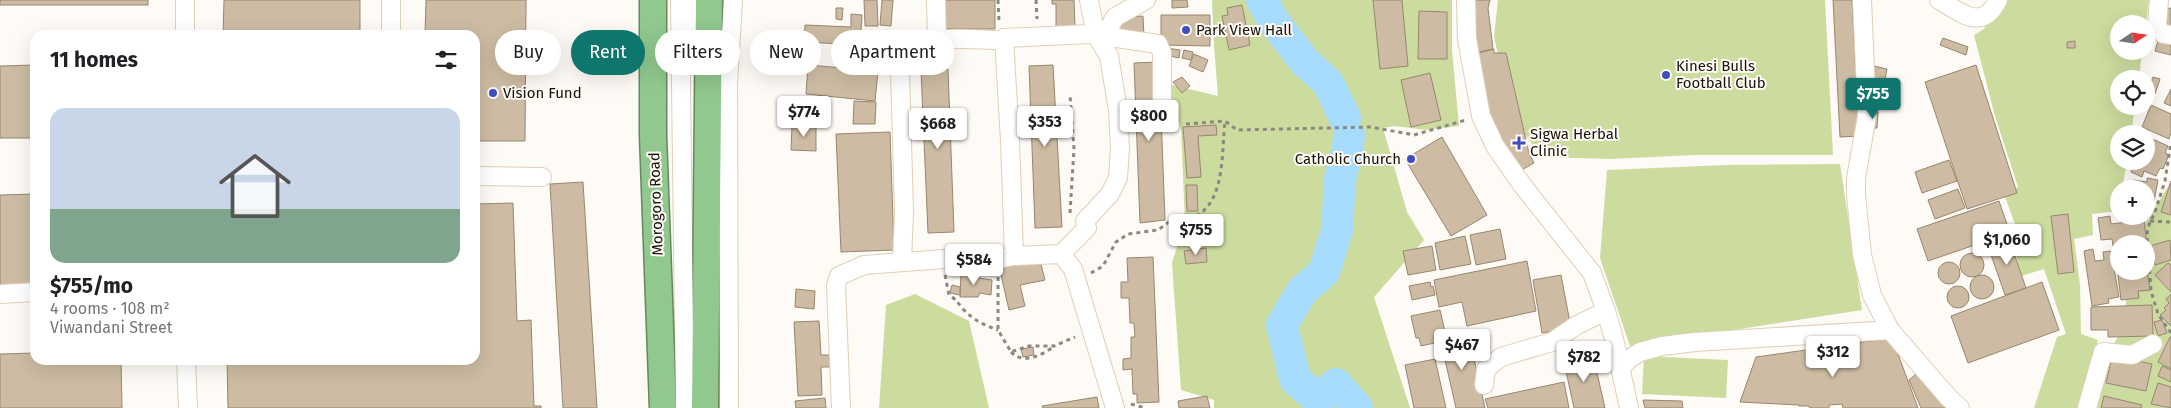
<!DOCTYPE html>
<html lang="en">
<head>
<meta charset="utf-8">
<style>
	:root { --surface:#fff; --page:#f2f2f2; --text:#202124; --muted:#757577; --accent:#0f766e }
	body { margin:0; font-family:"Fira Sans",sans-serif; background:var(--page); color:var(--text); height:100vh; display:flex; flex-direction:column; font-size:19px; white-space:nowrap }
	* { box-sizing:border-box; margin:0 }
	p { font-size:16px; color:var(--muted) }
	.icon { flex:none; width:28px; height:28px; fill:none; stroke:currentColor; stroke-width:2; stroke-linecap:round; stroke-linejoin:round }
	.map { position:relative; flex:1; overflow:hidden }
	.panel { position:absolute; left:30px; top:30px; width:450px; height:335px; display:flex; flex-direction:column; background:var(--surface); border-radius:15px; box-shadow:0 5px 20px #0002 }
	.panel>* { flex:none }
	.hud { position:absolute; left:495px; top:30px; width:475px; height:45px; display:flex; gap:10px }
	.needle { width:32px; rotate:77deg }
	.fabs { position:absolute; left:2110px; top:15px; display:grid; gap:10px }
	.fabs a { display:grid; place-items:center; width:45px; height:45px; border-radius:50%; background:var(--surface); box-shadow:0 5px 20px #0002; font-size:25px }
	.price { position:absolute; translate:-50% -42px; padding:0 11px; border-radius:5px; background:#fff; color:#222; font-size:16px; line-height:32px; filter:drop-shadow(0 1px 2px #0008) }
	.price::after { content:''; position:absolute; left:50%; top:30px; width:15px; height:11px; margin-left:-8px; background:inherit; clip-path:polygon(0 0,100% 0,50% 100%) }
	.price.active { background:var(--accent); color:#fff }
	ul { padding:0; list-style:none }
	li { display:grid; align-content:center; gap:10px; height:265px; padding:0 20px }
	li span { display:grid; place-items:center; height:155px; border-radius:15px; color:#555 }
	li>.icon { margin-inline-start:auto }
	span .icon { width:90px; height:90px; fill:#fffc; stroke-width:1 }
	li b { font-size:21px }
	h2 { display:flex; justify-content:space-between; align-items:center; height:60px; padding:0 20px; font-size:21px }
	.chip { padding:0 18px; border-radius:22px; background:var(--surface); box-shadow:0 5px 20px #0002; font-size:18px; line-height:45px }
	.chip.active { background:var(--accent); color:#fff }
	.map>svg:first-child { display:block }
	.green { fill:#ccdc9e }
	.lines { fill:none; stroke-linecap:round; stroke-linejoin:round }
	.river { stroke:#a7dbfe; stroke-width:32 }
	.building { fill:#cdbca3; stroke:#97866f }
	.minor-casing { stroke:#e0cfb6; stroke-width:20 }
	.highway-casing { stroke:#66885f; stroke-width:29 }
	.path { stroke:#8c8780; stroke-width:3; stroke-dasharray:4 4; stroke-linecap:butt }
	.minor { stroke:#fff; stroke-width:18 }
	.highway { stroke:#90c88d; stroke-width:26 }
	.poi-dot { fill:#404dc1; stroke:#fefaf5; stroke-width:2 }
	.labels { text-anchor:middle; stroke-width:4; stroke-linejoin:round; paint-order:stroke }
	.poi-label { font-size:15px; fill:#181209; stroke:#fefaf5; text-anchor:start }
	.street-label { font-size:15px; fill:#181209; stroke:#fefaf5 }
</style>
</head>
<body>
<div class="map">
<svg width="2171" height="408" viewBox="0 0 2171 408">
	<rect width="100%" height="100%" fill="#fefaf5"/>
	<g class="green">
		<polygon points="1212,0 1452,0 1452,50 1459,126 1426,130 1394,126 1383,128 1407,212 1424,240 1374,297 1410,408 1214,408 1214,400 1181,390 1172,263 1185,222 1181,129 1168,84 1218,96 1214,45"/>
		<polygon points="1498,0 1825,0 1833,155 1693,155 1611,159 1541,157 1511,114 1494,37"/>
		<polygon points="2000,0 2149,0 2146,24 2119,24 2119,51 2142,51 2139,79 2119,79 2119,106 2135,106 2131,134 2119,134 2119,161 2127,161 2122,189 2119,189 2118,211 2092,214 2093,235 2074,239 2080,285 2081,334 2098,340 2079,408 2034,408 2057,337 2066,334 2044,269 2021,276 2012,237 2018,232 2004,194 2018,187 1995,116 1974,35 1984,29"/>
		<polygon points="1840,164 1862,310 1630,346 1600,258 1607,170 1727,165"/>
		<polygon points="2171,182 2171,408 2081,408 2125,323 2127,271 2146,271 2146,244 2132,244"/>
		<polygon points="915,294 969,321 989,408 879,408 886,305"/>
		<polygon points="1644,356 1728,360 1726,398 1642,394"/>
	</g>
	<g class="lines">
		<g class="river">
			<polyline points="1262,0 1274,22 1305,62 1328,83 1345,118"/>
			<polyline points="1349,135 1348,147 1340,179 1337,230 1324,272 1302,291 1282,325 1295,379 1317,399 1336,384 1357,408"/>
		</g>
	</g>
	<g class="building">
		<rect x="0" y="0" width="148" height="5"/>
		<polygon points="224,0 360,0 360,35 223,35"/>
		<polygon points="426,0 526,0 525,141 475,141 475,35 425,35"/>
		<polygon points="864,0 877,0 878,26 865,26"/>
		<polygon points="882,0 893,0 891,26 880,25"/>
		<polygon points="941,0 995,0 995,29 940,29"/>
		<polygon points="1052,0 1074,0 1075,27 1056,27 1056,4 1052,4"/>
		<polygon points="1172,0 1187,0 1188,7 1172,8"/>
		<polygon points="1373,0 1402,0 1408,66 1380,69"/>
		<polygon points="1469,0 1490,0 1488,8 1493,49 1474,53"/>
		<polygon points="1833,0 1852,0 1859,136 1840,137"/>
		<polygon points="1242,5 1250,45 1229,50 1222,16 1228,15 1227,8"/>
		<polygon points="836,8 843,8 842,20 836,19"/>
		<polygon points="2171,8 2171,30 2168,31 2165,9"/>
		<polygon points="1419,11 1447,12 1447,59 1418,59"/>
		<polygon points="851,14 862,15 860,45 804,42 805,25 851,27"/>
		<polygon points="1161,15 1210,15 1210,46 1161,45"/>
		<polygon points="1143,16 1144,38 1130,39 1130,31 1117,31 1116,18"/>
		<polygon points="2159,37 2171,40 2171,55 2155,51"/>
		<polygon points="1943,38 1968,47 1966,55 1940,45"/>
		<polygon points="2075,41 2075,48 2067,48 2067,42"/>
		<polygon points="1166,48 1180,50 1179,58 1170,56"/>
		<polygon points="1494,49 1494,53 1506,53 1529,153 1534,163 1518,172 1491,120 1474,54"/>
		<polygon points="1184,50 1193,52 1191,60 1182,58"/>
		<polygon points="1194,54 1208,60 1203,72 1189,66"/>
		<polygon points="1159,62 1165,220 1140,223 1134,63"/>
		<polygon points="35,65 35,138 0,138 0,66"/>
		<polygon points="808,65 878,71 875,101 806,94"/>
		<polygon points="1053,65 1062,227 1035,228 1029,66"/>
		<polygon points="1976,65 2017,193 1967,209 1925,82"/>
		<polygon points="1874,66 1887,69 1885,80 1872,78"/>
		<polygon points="948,69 954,232 928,233 921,70"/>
		<polygon points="1430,73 1441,120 1411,127 1401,80"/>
		<polygon points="1182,77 1190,86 1182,93 1173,82"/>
		<polygon points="2153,77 2160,79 2155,94 2148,91"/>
		<polygon points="2171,89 2171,106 2164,103"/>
		<polygon points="854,101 876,102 875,124 853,124"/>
		<polygon points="2151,105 2171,114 2171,133 2169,139 2142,127"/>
		<polygon points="1869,112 1878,112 1877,128 1869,128"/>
		<polygon points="1216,125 1217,135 1198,136 1201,177 1187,178 1183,127"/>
		<polygon points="792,126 816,126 816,151 791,150"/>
		<polygon points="890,132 894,250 841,252 836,134"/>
		<polygon points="2146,136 2168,146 2165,153 2169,155 2163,169 2160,168 2156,176 2144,171 2142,177 2131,172 2134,161 2146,161"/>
		<polygon points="1442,137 1487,215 1451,236 1405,159"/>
		<polygon points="1949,160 1957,181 1922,193 1915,172"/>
		<polygon points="2147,178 2158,180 2152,212 2146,211 2146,189 2132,189 2133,180 2147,182"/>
		<polygon points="2171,181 2171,215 2161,212"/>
		<polygon points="583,182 597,408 563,408 550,184"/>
		<polygon points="1186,185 1197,185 1198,211 1187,211"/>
		<polygon points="1958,189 1965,208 1935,219 1928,200"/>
		<polygon points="35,194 35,284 0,285 0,195"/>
		<polygon points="1999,201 2010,233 1928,261 1917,229"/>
		<polygon points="513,203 517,321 531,320 534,406 541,406 541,408 228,408 227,360 475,360 475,204"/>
		<polygon points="2068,214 2074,272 2058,274 2051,216"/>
		<polygon points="2110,216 2111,224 2144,220 2147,245 2119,244 2113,246 2112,239 2101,240 2098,218"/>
		<polygon points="1500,229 1506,259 1476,265 1470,235"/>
		<polygon points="1465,236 1471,264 1440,270 1435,243"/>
		<polygon points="2008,236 2026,288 2005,295 1987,243"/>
		<polygon points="2170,240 2171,260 2155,265 2150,246"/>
		<polygon points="1432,246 1436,270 1408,275 1403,251"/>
		<polygon points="1206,248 1207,262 1186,264 1184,251"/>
		<polygon points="2093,249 2095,261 2104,260 2103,252 2111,251 2119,297 2108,299 2109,303 2092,306 2084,251"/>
		<circle cx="1972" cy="265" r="12"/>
		<polygon points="1039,257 1045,280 1020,285 1025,306 1009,310 999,266"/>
		<polygon points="1153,257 1159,402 1137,403 1137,394 1133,394 1132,369 1123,370 1123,359 1131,358 1131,337 1135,337 1134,323 1130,323 1129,298 1121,298 1121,282 1128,282 1127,258"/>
		<polygon points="2116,259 2119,259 2119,271 2146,271 2146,261 2150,290 2138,291 2139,298 2121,300"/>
		<polygon points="1527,261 1536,311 1467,326 1462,302 1439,307 1434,280"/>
		<circle cx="1949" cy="273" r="11"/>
		<polygon points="2168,263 2171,265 2171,292 2155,275"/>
		<polygon points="961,273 978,273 978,278 992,280 991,295 980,293 978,297 960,297"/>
		<polygon points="1561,275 1571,328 1542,333 1533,280"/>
		<circle cx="1982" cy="287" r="12"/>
		<polygon points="1430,282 1431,287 1433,286 1435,295 1412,300 1409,286"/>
		<polygon points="2042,282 2059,330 1968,363 1951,316"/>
		<polygon points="952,285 960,287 960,295 950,293"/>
		<circle cx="1958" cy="297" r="11"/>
		<polygon points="796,289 815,291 814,309 795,307"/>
		<polygon points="2171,294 2171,326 2160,315 2166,310 2164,308 2169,303 2166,299"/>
		<polygon points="2152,305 2153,336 2108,337 2108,330 2091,330 2091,307"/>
		<polygon points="1440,310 1445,332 1437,334 1439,342 1421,346 1419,338 1416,338 1411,316"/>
		<polygon points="2162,320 2167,333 2158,336 2154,322"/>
		<polygon points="819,321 821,355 830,355 831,367 821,367 822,395 798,396 794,322"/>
		<polygon points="1468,332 1485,408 1456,408 1440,338"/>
		<polygon points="2170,337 2171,337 2171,369 2158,362"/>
		<polygon points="1892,338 1918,408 1843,408 1842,404 1829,405 1829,408 1810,408 1808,406 1799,406 1799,405 1740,402 1756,357"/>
		<polygon points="1033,347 1034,355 1023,357 1021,349"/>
		<polygon points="35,353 35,360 121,360 122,408 0,408 0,354"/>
		<polygon points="1593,355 1605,408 1574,408 1564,362"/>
		<polygon points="2112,356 2152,364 2146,391 2106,383"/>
		<polygon points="1435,359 1446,408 1414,408 1405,365"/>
		<polygon points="2162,366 2171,370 2171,382 2158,376"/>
		<polygon points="1916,374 1948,408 1921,408 1909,380"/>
		<polygon points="1564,382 1569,408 1488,408 1485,399"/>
		<polygon points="2158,383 2171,387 2171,408 2151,404"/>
		<polygon points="1207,396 1210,408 1179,408 1178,401"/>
		<polygon points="2104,396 2142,405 2141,408 2101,408"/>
		<polygon points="1097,397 1099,408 1043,408 1042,406"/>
		<polygon points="825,398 826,408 796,408 795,401"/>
		<polygon points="1643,400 1682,401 1683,408 1645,408"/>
	</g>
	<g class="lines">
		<defs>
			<g id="minor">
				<polyline points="185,0 185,35"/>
				<polyline points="391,0 391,35"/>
				<polyline points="680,0 685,408"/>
				<polyline points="936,0 937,40"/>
				<polyline points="1466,0 1467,39 1481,116 1495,146 1523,186 1592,273 1606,311 1614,339 1629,408"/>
				<polyline points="1862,0 1867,116 1856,178 1856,195 1862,255 1872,295 1890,330 1948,397 1960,408"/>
				<path d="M1939,0C1962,13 1982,32 1998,0"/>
				<polyline points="2159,0 2157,27 2163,34 2171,35"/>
				<polyline points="1105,36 1115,17 1146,0"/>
				<polyline points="692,37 692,0"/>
				<polyline points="1004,38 1010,141 1014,256"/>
				<polyline points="475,176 542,177"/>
				<polyline points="1061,254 1073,269 1115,408"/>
				<path d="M902,262L904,211L900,72C907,29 967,40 1000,40L1004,38L1089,34L1158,44L1162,53V110L1169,119"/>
				<polyline points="0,294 35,292"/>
				<polyline points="186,360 188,408"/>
				<polyline points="1621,368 1629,359 1640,352 1662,346 1695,342 1890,330"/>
				<polyline points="1484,385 1486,369 1501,357 1552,342 1577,325 1606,311"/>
				<polyline points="729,408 728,84 733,0"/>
				<polyline points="841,408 836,285 839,276 864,265 944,259 998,259 1014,256 1061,254 1087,228 1085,221 1110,194 1118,178 1120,148 1118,110 1109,56 1096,35 1089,0"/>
				<polyline points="2087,408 2103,352 2132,355 2153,344"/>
			</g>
			<g id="highway">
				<polyline points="653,0 653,135 663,408"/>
				<polyline points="705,408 709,0"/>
			</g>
		</defs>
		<use href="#minor" class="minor-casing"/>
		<use href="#highway" class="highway-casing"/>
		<g class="path">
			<polyline points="998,0 999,22"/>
			<polyline points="1036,0 1037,19"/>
			<polyline points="1186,124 1225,121 1237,130 1371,127 1414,135 1466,120"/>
			<polyline points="1070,213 1074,149 1070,95"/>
			<polyline points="2150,221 2171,222"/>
			<path d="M1091,273L1103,266L1116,242L1128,234L1158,230L1173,219C1227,224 1221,157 1225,121"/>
			<path d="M945,275L949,295C956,299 958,303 963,309C973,320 984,325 998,330"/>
			<polyline points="998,277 998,330 1011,352 1029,346 1054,346 1075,337"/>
			<polyline points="2171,333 2158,314 2151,291 2147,234 2150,221 2154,215 2165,181 2171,142"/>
			<path d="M1011,352C1023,365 1043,355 1054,346"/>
			<polyline points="1131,404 1145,408"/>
		</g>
		<use href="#minor" class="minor"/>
		<use href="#highway" class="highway"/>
	</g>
	<g class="poi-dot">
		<circle cx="1186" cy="30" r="5"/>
		<circle cx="1666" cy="75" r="5"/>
		<circle cx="493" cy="93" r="5"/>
		<path d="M1516.5 135.5h5v5h5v5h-5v5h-5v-5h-5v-5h5z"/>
		<circle cx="1411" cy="159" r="5"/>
	</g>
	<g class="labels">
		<g class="poi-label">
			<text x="1196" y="35">Park View Hall</text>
			<text x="1676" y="71">Kinesi Bulls<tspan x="1676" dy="17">Football Club</tspan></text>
			<text x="503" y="98">Vision Fund</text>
			<text x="1530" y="139">Sigwa Herbal<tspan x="1530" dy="17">Clinic</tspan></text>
			<text x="1401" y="164" text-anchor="end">Catholic Church</text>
		</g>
		<g class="street-label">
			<text transform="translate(656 204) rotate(-92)" y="5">Morogoro Road</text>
		</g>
	</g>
</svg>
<div class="fabs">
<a><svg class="needle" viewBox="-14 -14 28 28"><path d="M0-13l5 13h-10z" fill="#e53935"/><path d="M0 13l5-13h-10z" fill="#757577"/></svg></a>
<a><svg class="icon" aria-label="locate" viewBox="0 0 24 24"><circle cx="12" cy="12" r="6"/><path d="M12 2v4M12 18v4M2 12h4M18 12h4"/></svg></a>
<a><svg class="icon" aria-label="layers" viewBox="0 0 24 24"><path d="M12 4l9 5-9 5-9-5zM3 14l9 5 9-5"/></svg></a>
<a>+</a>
<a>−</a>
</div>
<b class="price active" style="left:1873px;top:120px">$755</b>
<b class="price" style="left:804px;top:138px">$774</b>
<b class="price" style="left:1149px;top:142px">$800</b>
<b class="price" style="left:1045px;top:148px">$353</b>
<b class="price" style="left:938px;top:150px">$668</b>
<b class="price" style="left:1196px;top:256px">$755</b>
<b class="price" style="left:2007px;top:266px">$1,060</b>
<b class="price" style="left:974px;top:286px">$584</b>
<b class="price" style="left:1462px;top:371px">$467</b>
<b class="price" style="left:1833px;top:378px">$312</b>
<b class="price" style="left:1584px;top:383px">$782</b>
<div class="hud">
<a class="chip">Buy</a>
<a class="chip active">Rent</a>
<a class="chip">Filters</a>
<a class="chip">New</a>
<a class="chip">Apartment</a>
</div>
<section class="panel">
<h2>11 homes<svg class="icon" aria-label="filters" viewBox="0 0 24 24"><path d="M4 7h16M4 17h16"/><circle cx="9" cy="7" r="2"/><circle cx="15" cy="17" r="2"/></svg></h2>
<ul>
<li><span style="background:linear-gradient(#c9d6e8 65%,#7fa58c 0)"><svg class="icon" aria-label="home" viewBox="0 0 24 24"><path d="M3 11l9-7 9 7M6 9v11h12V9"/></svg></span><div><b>$755/mo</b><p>4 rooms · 108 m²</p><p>Viwandani Street</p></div></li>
</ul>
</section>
</div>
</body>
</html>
